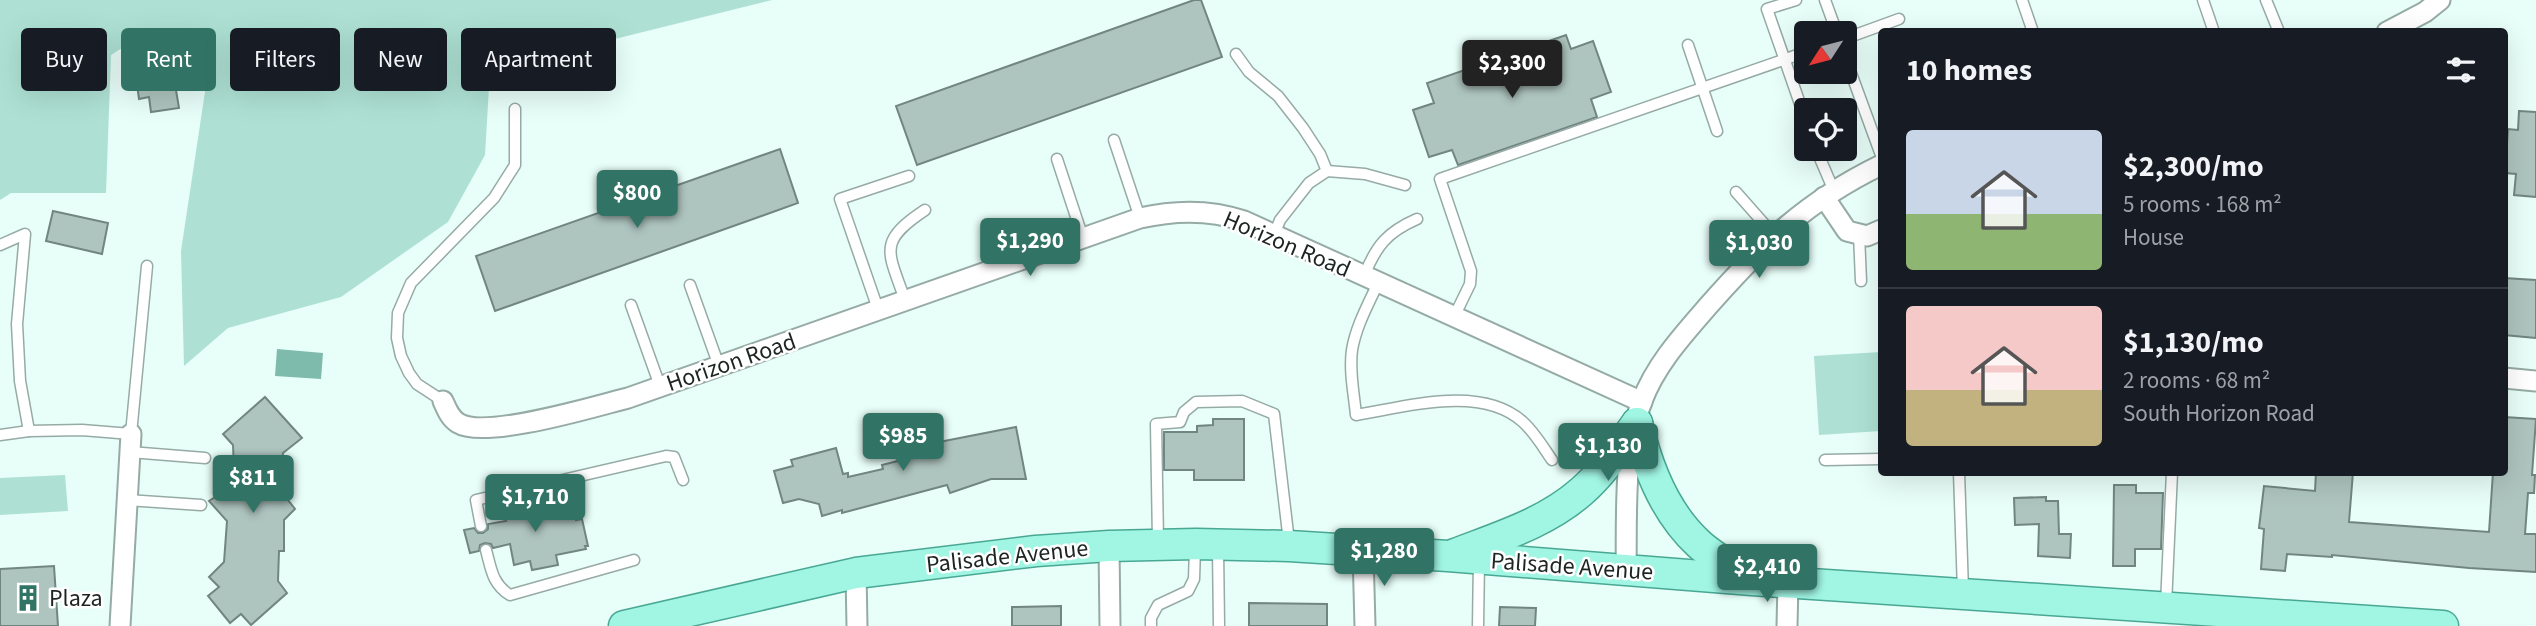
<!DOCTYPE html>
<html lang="en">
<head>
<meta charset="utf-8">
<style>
	:root { --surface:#171b24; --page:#242831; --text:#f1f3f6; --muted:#9ea1a6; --line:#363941; --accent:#317465 }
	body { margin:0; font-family:"Source Sans 3",sans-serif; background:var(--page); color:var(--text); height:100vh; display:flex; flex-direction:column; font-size:26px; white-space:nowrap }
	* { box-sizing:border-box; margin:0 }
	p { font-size:23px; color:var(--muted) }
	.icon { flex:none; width:38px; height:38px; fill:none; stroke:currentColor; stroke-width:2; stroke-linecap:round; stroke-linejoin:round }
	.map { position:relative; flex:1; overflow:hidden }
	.sheet { position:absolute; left:1878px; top:28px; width:630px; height:448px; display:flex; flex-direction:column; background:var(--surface); border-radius:7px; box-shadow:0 7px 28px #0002 }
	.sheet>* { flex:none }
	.hud { position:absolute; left:21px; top:28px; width:665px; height:63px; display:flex; gap:14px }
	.needle { width:46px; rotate:234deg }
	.controls { position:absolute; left:1794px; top:21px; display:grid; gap:14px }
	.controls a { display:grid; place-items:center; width:63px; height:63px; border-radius:7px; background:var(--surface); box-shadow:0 7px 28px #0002; font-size:35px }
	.price { position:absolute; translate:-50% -60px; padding:0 16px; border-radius:7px; background:var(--accent); color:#fff; font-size:23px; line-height:46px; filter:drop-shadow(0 2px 4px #0008) }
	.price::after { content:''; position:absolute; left:50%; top:42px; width:21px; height:16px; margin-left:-10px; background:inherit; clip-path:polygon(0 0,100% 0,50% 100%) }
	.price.selected { background:#222; color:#fff }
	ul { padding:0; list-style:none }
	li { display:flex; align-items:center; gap:21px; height:175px; padding:0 28px }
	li+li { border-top:2px solid var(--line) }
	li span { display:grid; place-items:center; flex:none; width:196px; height:140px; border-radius:7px; color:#555 }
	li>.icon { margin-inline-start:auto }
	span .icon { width:84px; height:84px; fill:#fffc; stroke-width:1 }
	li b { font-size:30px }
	h2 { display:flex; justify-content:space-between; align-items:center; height:84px; padding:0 28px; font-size:30px }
	.chip { padding:0 24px; border-radius:7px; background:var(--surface); box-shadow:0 7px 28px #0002; font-size:24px; line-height:63px }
	.chip.selected { background:var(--accent); color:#fff }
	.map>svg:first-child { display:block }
	.green { fill:#aee1d4 }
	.water { fill:#7ebbac }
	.building { fill:#aec4be; stroke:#728681; stroke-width:2 }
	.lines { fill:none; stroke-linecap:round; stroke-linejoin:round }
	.service-casing { stroke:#96aba5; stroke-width:13 }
	.minor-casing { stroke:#96aba5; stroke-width:23 }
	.primary-casing { stroke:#49a894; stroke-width:33 }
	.service { stroke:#fff; stroke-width:10 }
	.minor { stroke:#fff; stroke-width:19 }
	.primary { stroke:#a0f5e3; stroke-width:30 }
	.labels { text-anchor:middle; stroke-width:5; stroke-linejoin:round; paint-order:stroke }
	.street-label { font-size:24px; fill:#1d2523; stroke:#fff }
	.poi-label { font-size:24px; fill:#1d2523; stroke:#fff; text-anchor:start }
</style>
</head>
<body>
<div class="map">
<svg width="2536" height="626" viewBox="0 0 2536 626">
	<rect width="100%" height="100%" fill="#e8fef8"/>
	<g class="green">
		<polygon points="0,0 772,0 490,70 485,155 448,222 341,297 228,328 184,366 181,251 211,52 149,31 111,55 106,193 11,193 0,200"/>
		<polygon points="1881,352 1881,431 1819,435 1814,356"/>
		<polygon points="65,475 68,511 0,515 0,478"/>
	</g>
	<polygon class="water" points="277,349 323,353 321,379 275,376"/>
	<g class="building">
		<polygon points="1194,0 1201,0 1222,57 917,165 896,106"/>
		<polygon points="1566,35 1571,49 1593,41 1611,92 1591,99 1597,117 1458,165 1452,150 1429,157 1413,110 1434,103 1427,83"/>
		<polygon points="173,72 179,108 151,112 149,97 139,99 136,77"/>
		<polygon points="2519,111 2536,112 2536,197 2514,195 2516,174 2505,173 2508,129 2518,130"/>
		<polygon points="780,149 798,203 495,311 476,256"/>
		<polygon points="53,211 108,223 102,254 46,241"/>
		<polygon points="2504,278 2536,280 2536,338 2504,335"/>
		<polygon points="265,397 302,438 283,453 280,490 295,509 284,520 284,551 279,551 278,581 287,593 251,625 241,614 230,623 208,596 219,587 209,577 224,562 227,521 209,501 220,494 215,488 234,471 233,445 223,434"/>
		<polygon points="2504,417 2536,419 2532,475 2535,475 2534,493 2528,493 2525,534 2536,534 2536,572 2469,568 2332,555 2332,557 2287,554 2285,571 2261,569 2264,529 2259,528 2264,486 2315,491 2316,472 2353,472 2349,522 2489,532 2493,472 2504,472"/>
		<polygon points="1213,419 1244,419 1244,480 1194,480 1194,470 1164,470 1164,432 1197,432 1197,426 1213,425"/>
		<polygon points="1016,427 1026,479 991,479 950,493 947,485 842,513 842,510 822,516 819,504 799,499 783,503 774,471 793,466 791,460 836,448 843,474 848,473 848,477 883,469 882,465 937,451 934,443"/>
		<polygon points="2114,485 2136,485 2136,493 2163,493 2161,549 2135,549 2135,566 2113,566"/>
		<polygon points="2046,497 2046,501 2058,501 2059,534 2071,534 2070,558 2038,556 2039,524 2015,525 2014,498"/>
		<polygon points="571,499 576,520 582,519 588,546 585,546 586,549 556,555 558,565 532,570 530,561 514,565 510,544 493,548 491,544 485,543 480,545 479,551 470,553 464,530 474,528 478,533 483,533 488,529 488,524 506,521 504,514"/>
		<polygon points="54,566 58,626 0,626 0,569"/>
		<polygon points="1249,603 1327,604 1327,626 1249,626"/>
		<polygon points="1061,606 1061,626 1012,626 1012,607"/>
		<polygon points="1500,607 1536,608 1535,626 1499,626"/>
	</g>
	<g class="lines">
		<defs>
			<g id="service">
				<polyline points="1796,0 1767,9 1806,121"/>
				<polyline points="1825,0 1837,33"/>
				<polyline points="2022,0 2033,32"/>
				<polyline points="2203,0 2214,32"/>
				<polyline points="2266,0 2279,32"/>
				<polyline points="1844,39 1899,19"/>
				<polyline points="1688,45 1717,131"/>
				<polyline points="1236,54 1249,72 1278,96 1303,128 1320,154 1327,171"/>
				<polyline points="1844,54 1881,155"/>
				<polyline points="1114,140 1140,218"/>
				<polyline points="1816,149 1834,191"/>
				<polyline points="1057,159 1083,238"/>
				<polyline points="1736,192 1774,235"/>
				<polyline points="1859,234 1861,281"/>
				<polyline points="1274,235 1280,220 1309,183 1327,171 1365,174 1405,185"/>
				<polyline points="0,245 25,234 17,324 20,381 29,431 82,430 131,434 147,266"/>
				<path d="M1364,276C1376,246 1387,232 1417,219"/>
				<path d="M1378,283C1368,305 1356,326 1352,350C1349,371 1354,394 1356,415C1406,407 1481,384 1523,422C1535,433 1543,447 1552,460"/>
				<polyline points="690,285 719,366"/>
				<path d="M905,300C888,251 877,242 925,210"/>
				<polyline points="631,305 660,386"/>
				<polyline points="878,309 840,199 909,176"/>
				<polyline points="1454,317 1470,284 1471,271 1440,179 1806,52"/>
				<polyline points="443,401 417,384 409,373 401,356 397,338 398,313 411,283 494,198 515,165 515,109"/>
				<polyline points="0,435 29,431"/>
				<polyline points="130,452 205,458"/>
				<polyline points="1825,460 1881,459"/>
				<polyline points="1959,472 1963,591"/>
				<polyline points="127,500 201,505"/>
				<polyline points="481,526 476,500 666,456 674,457 683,480"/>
				<polyline points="1158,541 1156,424 1180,422 1184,412 1196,402 1242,401 1274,414 1289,542"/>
				<polyline points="1218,549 1219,626"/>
				<path d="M486,550C491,568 492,584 510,595L634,560"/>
				<polyline points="2166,605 2172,472"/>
				<polyline points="1151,626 1151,618 1158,605 1188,591 1194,579 1195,548"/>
				<polyline points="1478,626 1479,560"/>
			</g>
			<g id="minor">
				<polyline points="2387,32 2425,12 2440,0"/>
				<polyline points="1824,197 1847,231 1867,236 1881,230"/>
				<polyline points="2504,378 2536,381"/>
				<path d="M443,401C447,410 450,418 458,423C485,440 596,406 628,398L1140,218C1175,210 1209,209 1244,221L1642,402"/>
				<polyline points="1109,546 1110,626"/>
				<polyline points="1363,552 1365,626"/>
				<path d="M1626,571C1627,517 1623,452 1642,401C1656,364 1683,335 1709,305C1764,243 1805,202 1881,165"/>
				<polyline points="856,573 857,626"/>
				<polyline points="120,626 131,434"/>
				<polyline points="1787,626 1788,582"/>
			</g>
			<g id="primary">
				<path d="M1637,423C1647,467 1664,512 1699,544C1713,557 1732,567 1749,578"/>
				<path d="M1455,554C1499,537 1546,523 1582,491C1604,472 1620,446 1637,423"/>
				<polyline points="624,626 856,573 1036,551 1109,546 1196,544 1289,546 1448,556 1752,580 2443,626"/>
			</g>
		</defs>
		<use href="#service" class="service-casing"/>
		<use href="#minor" class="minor-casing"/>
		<use href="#primary" class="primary-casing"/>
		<use href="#service" class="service"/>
		<use href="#minor" class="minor"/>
		<use href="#primary" class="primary"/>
	</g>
	<defs>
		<symbol id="building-bare" viewBox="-9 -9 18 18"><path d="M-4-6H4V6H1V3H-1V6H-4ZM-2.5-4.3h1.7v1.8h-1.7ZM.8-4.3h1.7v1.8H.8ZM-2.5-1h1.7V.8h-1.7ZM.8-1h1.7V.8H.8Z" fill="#317465" stroke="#fff" stroke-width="2.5" paint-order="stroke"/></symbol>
	</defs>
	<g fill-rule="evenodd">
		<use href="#building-bare" x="9" y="579" width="38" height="38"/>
	</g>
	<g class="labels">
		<g class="street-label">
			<text transform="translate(1287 244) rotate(23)" y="8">Horizon Road</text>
			<text transform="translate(731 362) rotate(-19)" y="8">Horizon Road</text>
			<text transform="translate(1007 556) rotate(-6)" y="8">Palisade Avenue</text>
			<text transform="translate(1572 566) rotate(4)" y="8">Palisade Avenue</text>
		</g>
		<g class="poi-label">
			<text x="49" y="606">Plaza</text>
		</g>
	</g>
</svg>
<div class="controls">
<a><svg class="needle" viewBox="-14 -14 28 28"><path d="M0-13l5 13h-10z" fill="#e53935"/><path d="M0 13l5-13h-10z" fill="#9ea1a6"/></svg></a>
<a><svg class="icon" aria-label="locate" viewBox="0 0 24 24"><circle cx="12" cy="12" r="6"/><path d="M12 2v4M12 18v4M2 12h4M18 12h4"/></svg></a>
</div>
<b class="price selected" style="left:1512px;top:100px">$2,300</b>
<b class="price" style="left:637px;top:230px">$800</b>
<b class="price" style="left:1030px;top:278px">$1,290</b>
<b class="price" style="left:1759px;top:280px">$1,030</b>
<b class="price" style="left:903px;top:473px">$985</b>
<b class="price" style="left:1608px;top:483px">$1,130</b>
<b class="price" style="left:253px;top:515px">$811</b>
<b class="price" style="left:535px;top:534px">$1,710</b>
<b class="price" style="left:1384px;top:588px">$1,280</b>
<b class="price" style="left:1767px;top:604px">$2,410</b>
<div class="hud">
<a class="chip">Buy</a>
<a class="chip selected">Rent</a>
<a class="chip">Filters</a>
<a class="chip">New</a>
<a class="chip">Apartment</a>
</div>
<section class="sheet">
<h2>10 homes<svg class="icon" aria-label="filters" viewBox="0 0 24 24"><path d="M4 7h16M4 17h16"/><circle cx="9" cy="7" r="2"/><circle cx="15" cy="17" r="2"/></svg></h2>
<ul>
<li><span style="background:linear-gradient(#c9d6e8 60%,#8fb573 0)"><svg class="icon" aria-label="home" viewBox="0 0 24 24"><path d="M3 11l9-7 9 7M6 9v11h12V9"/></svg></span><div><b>$2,300/mo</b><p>5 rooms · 168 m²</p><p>House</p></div></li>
<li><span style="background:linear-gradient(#f6c9c9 60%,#c2b280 0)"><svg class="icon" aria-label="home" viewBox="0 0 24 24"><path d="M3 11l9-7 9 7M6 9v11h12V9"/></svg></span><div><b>$1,130/mo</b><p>2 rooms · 68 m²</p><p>South Horizon Road</p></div></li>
</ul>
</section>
</div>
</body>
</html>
